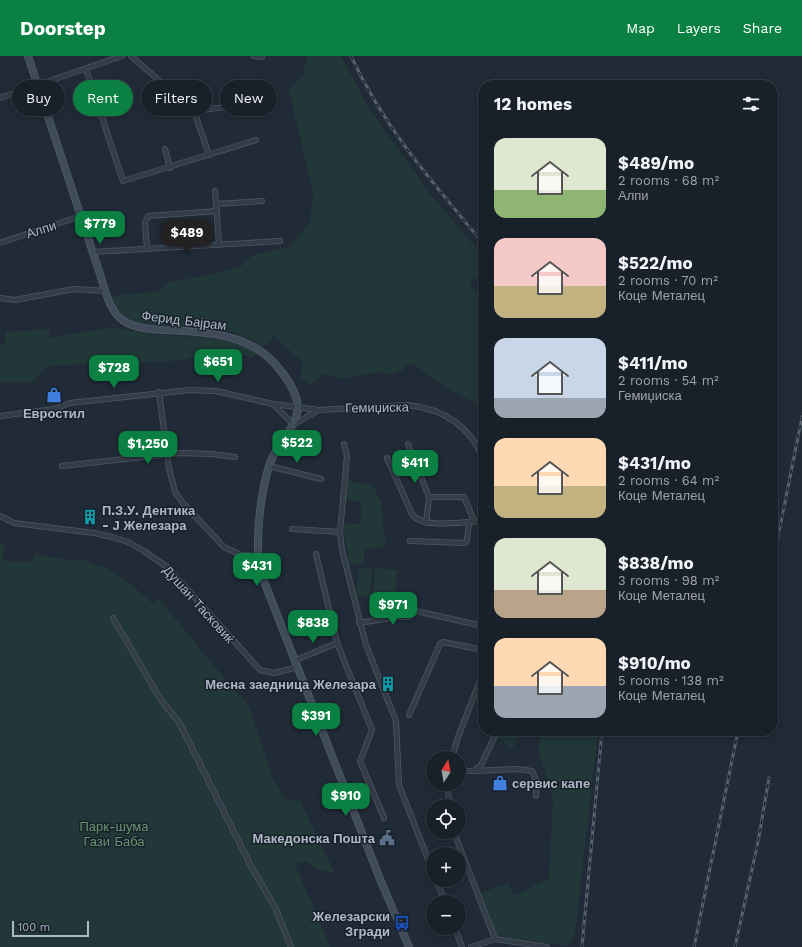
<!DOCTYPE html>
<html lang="en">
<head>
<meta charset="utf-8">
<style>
	:root { --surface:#182029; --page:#252d35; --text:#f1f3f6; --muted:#9fa3a8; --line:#363e46; --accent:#0b8043 }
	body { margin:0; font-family:"Work Sans",sans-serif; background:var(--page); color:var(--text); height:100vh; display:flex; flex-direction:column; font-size:15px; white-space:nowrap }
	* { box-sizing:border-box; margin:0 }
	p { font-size:13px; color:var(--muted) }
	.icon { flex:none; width:22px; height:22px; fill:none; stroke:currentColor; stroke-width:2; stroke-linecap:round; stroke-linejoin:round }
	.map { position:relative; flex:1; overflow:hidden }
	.sheet { position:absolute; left:478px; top:24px; width:300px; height:656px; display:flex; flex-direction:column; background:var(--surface); border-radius:16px; box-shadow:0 2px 10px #0003,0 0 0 1px var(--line) }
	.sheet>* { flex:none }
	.top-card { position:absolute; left:12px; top:24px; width:380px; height:36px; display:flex; gap:8px }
	.needle { width:26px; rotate:11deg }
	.tools { position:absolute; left:426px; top:695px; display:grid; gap:8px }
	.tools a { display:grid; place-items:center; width:40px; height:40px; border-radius:50%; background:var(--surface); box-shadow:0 2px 10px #0003,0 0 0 1px var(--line); font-size:20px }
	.scale { position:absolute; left:12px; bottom:10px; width:77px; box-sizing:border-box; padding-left:4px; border:2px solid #adb8c5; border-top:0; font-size:11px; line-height:14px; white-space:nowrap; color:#adb8c5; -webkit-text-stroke:3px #19222c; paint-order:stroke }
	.price { position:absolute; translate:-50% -34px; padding:0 9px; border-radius:8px; background:var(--accent); color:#fff; font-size:13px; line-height:26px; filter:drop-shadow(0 1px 2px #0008) }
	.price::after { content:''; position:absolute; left:50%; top:24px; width:12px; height:9px; margin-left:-6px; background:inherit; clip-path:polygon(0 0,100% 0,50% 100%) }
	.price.active { background:#222; color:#fff }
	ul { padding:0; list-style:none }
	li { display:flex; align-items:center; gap:12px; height:100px; padding:0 16px }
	li span { display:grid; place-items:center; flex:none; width:112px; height:80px; border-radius:12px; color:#555 }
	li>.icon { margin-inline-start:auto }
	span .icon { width:48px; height:48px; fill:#fffc; stroke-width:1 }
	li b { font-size:17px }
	h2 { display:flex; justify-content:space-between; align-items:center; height:48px; padding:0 16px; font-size:17px }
	.tag { padding:0 14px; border-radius:18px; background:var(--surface); box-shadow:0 2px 10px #0003,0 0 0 1px var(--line); font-size:14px; line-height:36px }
	.tag.active { background:var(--accent); color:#fff }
	header { display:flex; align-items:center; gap:24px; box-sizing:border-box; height:56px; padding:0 20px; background:var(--accent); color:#fff }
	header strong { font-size:19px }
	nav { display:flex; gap:22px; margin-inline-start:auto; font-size:14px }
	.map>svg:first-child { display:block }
	.green { fill:#213738 }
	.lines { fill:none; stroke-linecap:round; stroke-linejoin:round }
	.street-casing { stroke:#4e5863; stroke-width:6 }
	.secondary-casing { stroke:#4e5863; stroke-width:8 }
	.street { stroke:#333d48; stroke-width:4.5 }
	.secondary { stroke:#414c5b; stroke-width:6 }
	.rail-casing { stroke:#55616f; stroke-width:3 }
	.rail { stroke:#19222c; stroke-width:1.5; stroke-dasharray:4.5; stroke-linecap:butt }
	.labels { text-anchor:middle; stroke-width:3; stroke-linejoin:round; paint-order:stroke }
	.street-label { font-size:13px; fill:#adb8c5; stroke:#19222c }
	.poi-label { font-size:13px; font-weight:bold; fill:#adb8c5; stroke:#19222c; text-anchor:end }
	.park-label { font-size:13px; fill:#65956d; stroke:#19222c }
</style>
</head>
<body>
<header>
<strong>Doorstep</strong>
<nav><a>Map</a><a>Layers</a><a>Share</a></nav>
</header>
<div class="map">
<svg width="802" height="891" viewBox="0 0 802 891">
	<rect width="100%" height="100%" fill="#202b37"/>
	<g class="green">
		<path d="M307,0H341L369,52L434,143L483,199L482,217L471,225V231L483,242V350L449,333L411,306L402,314L392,319L382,316L340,323L324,317L310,330L300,321L303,307L274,280L263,292C234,268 195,272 161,269C152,268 142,268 133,265C123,260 116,251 112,240L155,236L162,233L167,227L213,218L243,209L252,199L290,191L310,166L313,137L289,34L303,19Z"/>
		<path d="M108,272C126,272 142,277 159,279C194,282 228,278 258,298L252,301L222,296L218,301L208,300L172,305L48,310L44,312L34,326H0V288L5,287L6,276L49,273V282Z"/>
		<polygon points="348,425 373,429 381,446 386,491 364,492 364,507 349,508 344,474 345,467 361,468 362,446 346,444"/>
		<path d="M0,487L6,490L2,502L8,506H32L35,498L72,505L85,503C92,509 101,509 109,513C125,523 138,534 152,547L159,543L210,605L249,650L273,724L285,743L300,745L335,817L316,813L307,805L295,808L330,891H0Z"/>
		<polygon points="359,512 372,513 370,541 356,540"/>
		<polygon points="375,512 397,514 394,554 372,553"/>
		<polygon points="491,675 598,675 575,878 567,890 497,880 481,837 508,827 514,840 549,822 553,744 538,693 540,679 522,675 512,693"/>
	</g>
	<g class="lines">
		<defs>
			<g id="street">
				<polyline points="131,0 194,55 241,49"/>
				<polyline points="254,0 262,1"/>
				<polyline points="86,13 123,125 256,84"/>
				<polyline points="0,42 122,0"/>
				<polyline points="194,55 209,99"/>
				<polyline points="165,93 170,112"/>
				<polyline points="215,135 219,188"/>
				<polyline points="216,148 262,145"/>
				<polyline points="0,187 81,160"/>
				<polyline points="147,192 145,167 148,160 217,155"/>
				<polyline points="93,196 280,185"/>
				<polyline points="0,242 15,244 74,233 106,235"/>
				<polyline points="159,336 169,412 175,436 182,446 224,491 241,499 258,500"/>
				<polyline points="273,348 293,368"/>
				<path d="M0,360L54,353L70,347L190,334L216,335L273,348L319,354L408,349C443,353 470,369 483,403"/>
				<polyline points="293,369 317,355"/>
				<polyline points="344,388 347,400 340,476 342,494 366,589 396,665 399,729 433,816"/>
				<polyline points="408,388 429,441 426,467"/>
				<path d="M387,402L412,458C423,474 466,465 483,465"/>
				<polyline points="62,410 179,397 212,398 235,401"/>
				<polyline points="269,410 321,423"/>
				<polyline points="429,441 464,441 474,465"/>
				<polyline points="0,460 14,467 94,477 112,481 128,486 144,495 167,511 260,614 274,617 298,611"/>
				<polyline points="292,473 340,476"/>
				<polyline points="410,485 465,487 467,484 469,466"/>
				<polyline points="316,498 337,587 372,674 360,705 384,762"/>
				<polyline points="113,562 161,644 178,665 184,676 252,812 275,851 291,891"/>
				<polyline points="359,567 397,561 409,561 416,555 483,570"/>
				<polyline points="296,604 337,587"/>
				<polyline points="409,659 440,588 443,586 483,594"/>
				<polyline points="452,702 458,681 483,617"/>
				<polyline points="459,715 474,715 481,709 495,680"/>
				<polyline points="474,715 517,713 532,715 537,726 536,740"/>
				<polyline points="448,728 449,750"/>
				<polyline points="454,776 495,883"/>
				<polyline points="436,824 445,846"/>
				<polyline points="455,872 462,891"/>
				<polyline points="471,891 495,883 547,891"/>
			</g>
			<path id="secondary" d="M28,0L99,215C104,230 108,251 120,262C131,272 149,273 163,274C204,276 246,276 275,308C284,318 294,332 297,345C303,367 274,389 269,410C260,440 255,485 260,515L380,823L409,891"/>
		</defs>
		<use href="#street" class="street-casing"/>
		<use href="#secondary" class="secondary-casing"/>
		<use href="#street" class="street"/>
		<use href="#secondary" class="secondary"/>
		<defs>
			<g id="rail">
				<path d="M351,0C385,73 432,126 483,187"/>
				<polyline points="773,506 802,361"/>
				<polyline points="582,891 602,675"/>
				<polyline points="694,891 738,675"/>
				<polyline points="735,891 758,786 769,722"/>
			</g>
		</defs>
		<use href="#rail" class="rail-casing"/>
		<use href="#rail" class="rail"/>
	</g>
	<defs>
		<symbol id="shop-bare" viewBox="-9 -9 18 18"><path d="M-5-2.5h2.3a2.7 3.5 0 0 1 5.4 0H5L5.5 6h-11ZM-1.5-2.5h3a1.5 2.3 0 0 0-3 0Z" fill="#3f7fe0" stroke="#19222c" stroke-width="2.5" paint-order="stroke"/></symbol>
		<symbol id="building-bare" viewBox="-9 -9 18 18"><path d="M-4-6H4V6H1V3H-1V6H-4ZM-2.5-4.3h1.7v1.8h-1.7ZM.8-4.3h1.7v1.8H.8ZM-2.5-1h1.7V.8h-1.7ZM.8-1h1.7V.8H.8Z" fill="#0f9aa8" stroke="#19222c" stroke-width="2.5" paint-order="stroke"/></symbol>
		<symbol id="civic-bare" viewBox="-9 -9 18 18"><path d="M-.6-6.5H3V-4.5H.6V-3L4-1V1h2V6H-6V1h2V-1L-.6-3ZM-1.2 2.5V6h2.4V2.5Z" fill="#5c6f8a" stroke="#19222c" stroke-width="2.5" paint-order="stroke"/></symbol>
		<symbol id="bus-bare" viewBox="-9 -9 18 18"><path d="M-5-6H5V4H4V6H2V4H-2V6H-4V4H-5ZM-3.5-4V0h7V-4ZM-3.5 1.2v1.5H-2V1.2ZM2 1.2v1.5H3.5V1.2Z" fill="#1a4fb4" stroke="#19222c" stroke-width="2.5" paint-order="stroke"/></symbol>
	</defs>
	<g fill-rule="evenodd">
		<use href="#shop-bare" x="43" y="328" width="22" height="22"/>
		<use href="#building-bare" x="79" y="450" width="22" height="22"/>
		<use href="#building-bare" x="377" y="617" width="22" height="22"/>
		<use href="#shop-bare" x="489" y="716" width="22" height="22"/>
		<use href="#civic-bare" x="376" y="771" width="22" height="22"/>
		<use href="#bus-bare" x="391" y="856" width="22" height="22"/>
	</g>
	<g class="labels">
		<g class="street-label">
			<text transform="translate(41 173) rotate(-18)" y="5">Алпи</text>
			<text transform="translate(184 264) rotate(7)" y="5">Ферид Бајрам</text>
			<text transform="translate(377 351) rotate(-1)" y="5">Гемиџиска</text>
			<text transform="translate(199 548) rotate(48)" y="5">Душан Тасковиќ</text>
		</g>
		<g class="poi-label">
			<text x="54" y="362" text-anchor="middle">Евростил</text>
			<text x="102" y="459" text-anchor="start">П.З.У. Дентика<tspan x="102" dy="15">- Ј Железара</tspan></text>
			<text x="376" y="633">Месна заедница Железара</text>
			<text x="512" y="732" text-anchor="start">сервис капе</text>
			<text x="375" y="787">Македонска Пошта</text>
			<text x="390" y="865">Железарски<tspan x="390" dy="15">Згради</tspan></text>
		</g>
		<g class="park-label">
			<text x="114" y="775">Парк-шума<tspan x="114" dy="15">Гази Баба</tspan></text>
		</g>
	</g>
</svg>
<div class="tools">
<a><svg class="needle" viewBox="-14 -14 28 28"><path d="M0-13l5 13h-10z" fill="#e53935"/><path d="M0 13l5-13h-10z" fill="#9fa3a8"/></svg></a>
<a><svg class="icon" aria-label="locate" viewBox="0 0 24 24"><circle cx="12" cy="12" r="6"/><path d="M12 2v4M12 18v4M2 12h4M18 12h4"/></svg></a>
<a>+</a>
<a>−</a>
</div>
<div class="scale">100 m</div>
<b class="price" style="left:100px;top:189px">$779</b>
<b class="price active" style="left:187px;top:198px">$489</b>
<b class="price" style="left:218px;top:327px">$651</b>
<b class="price" style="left:114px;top:333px">$728</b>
<b class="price" style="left:297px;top:408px">$522</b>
<b class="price" style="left:148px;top:409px">$1,250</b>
<b class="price" style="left:415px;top:428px">$411</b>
<b class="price" style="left:257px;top:531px">$431</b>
<b class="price" style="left:393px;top:570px">$971</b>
<b class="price" style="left:313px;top:588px">$838</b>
<b class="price" style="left:316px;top:681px">$391</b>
<b class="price" style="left:346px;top:761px">$910</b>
<div class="top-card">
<a class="tag">Buy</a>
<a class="tag active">Rent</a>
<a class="tag">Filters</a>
<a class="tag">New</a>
</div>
<section class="sheet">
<h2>12 homes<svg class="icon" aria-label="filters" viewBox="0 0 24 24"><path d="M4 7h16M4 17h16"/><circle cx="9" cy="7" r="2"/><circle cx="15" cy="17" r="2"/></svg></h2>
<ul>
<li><span style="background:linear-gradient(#dfe7d0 65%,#8fb573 0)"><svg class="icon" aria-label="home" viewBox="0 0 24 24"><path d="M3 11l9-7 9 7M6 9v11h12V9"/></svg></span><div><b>$489/mo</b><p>2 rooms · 68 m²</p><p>Алпи</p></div></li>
<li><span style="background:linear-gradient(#f6c9c9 60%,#c2b280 0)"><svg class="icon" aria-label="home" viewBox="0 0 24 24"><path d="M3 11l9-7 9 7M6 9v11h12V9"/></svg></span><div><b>$522/mo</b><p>2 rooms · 70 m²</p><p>Коце Металец</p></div></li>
<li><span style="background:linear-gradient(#c9d6e8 75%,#9aa5b1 0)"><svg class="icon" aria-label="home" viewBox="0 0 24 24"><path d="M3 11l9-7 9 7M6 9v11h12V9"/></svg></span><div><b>$411/mo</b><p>2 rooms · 54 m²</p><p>Гемиџиска</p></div></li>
<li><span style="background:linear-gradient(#ffd9b3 60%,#c2b280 0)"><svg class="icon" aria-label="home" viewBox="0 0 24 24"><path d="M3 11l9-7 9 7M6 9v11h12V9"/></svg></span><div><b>$431/mo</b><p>2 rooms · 64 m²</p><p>Коце Металец</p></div></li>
<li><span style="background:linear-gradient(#dfe7d0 65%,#b9a48a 0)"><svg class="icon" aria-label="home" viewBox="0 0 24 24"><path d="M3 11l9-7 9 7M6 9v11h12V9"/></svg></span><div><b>$838/mo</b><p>3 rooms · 98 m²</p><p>Коце Металец</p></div></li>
<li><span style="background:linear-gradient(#ffd9b3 60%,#9aa5b1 0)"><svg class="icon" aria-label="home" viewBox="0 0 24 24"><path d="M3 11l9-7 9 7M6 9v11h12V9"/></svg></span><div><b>$910/mo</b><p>5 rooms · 138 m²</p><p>Коце Металец</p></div></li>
</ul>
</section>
</div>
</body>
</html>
